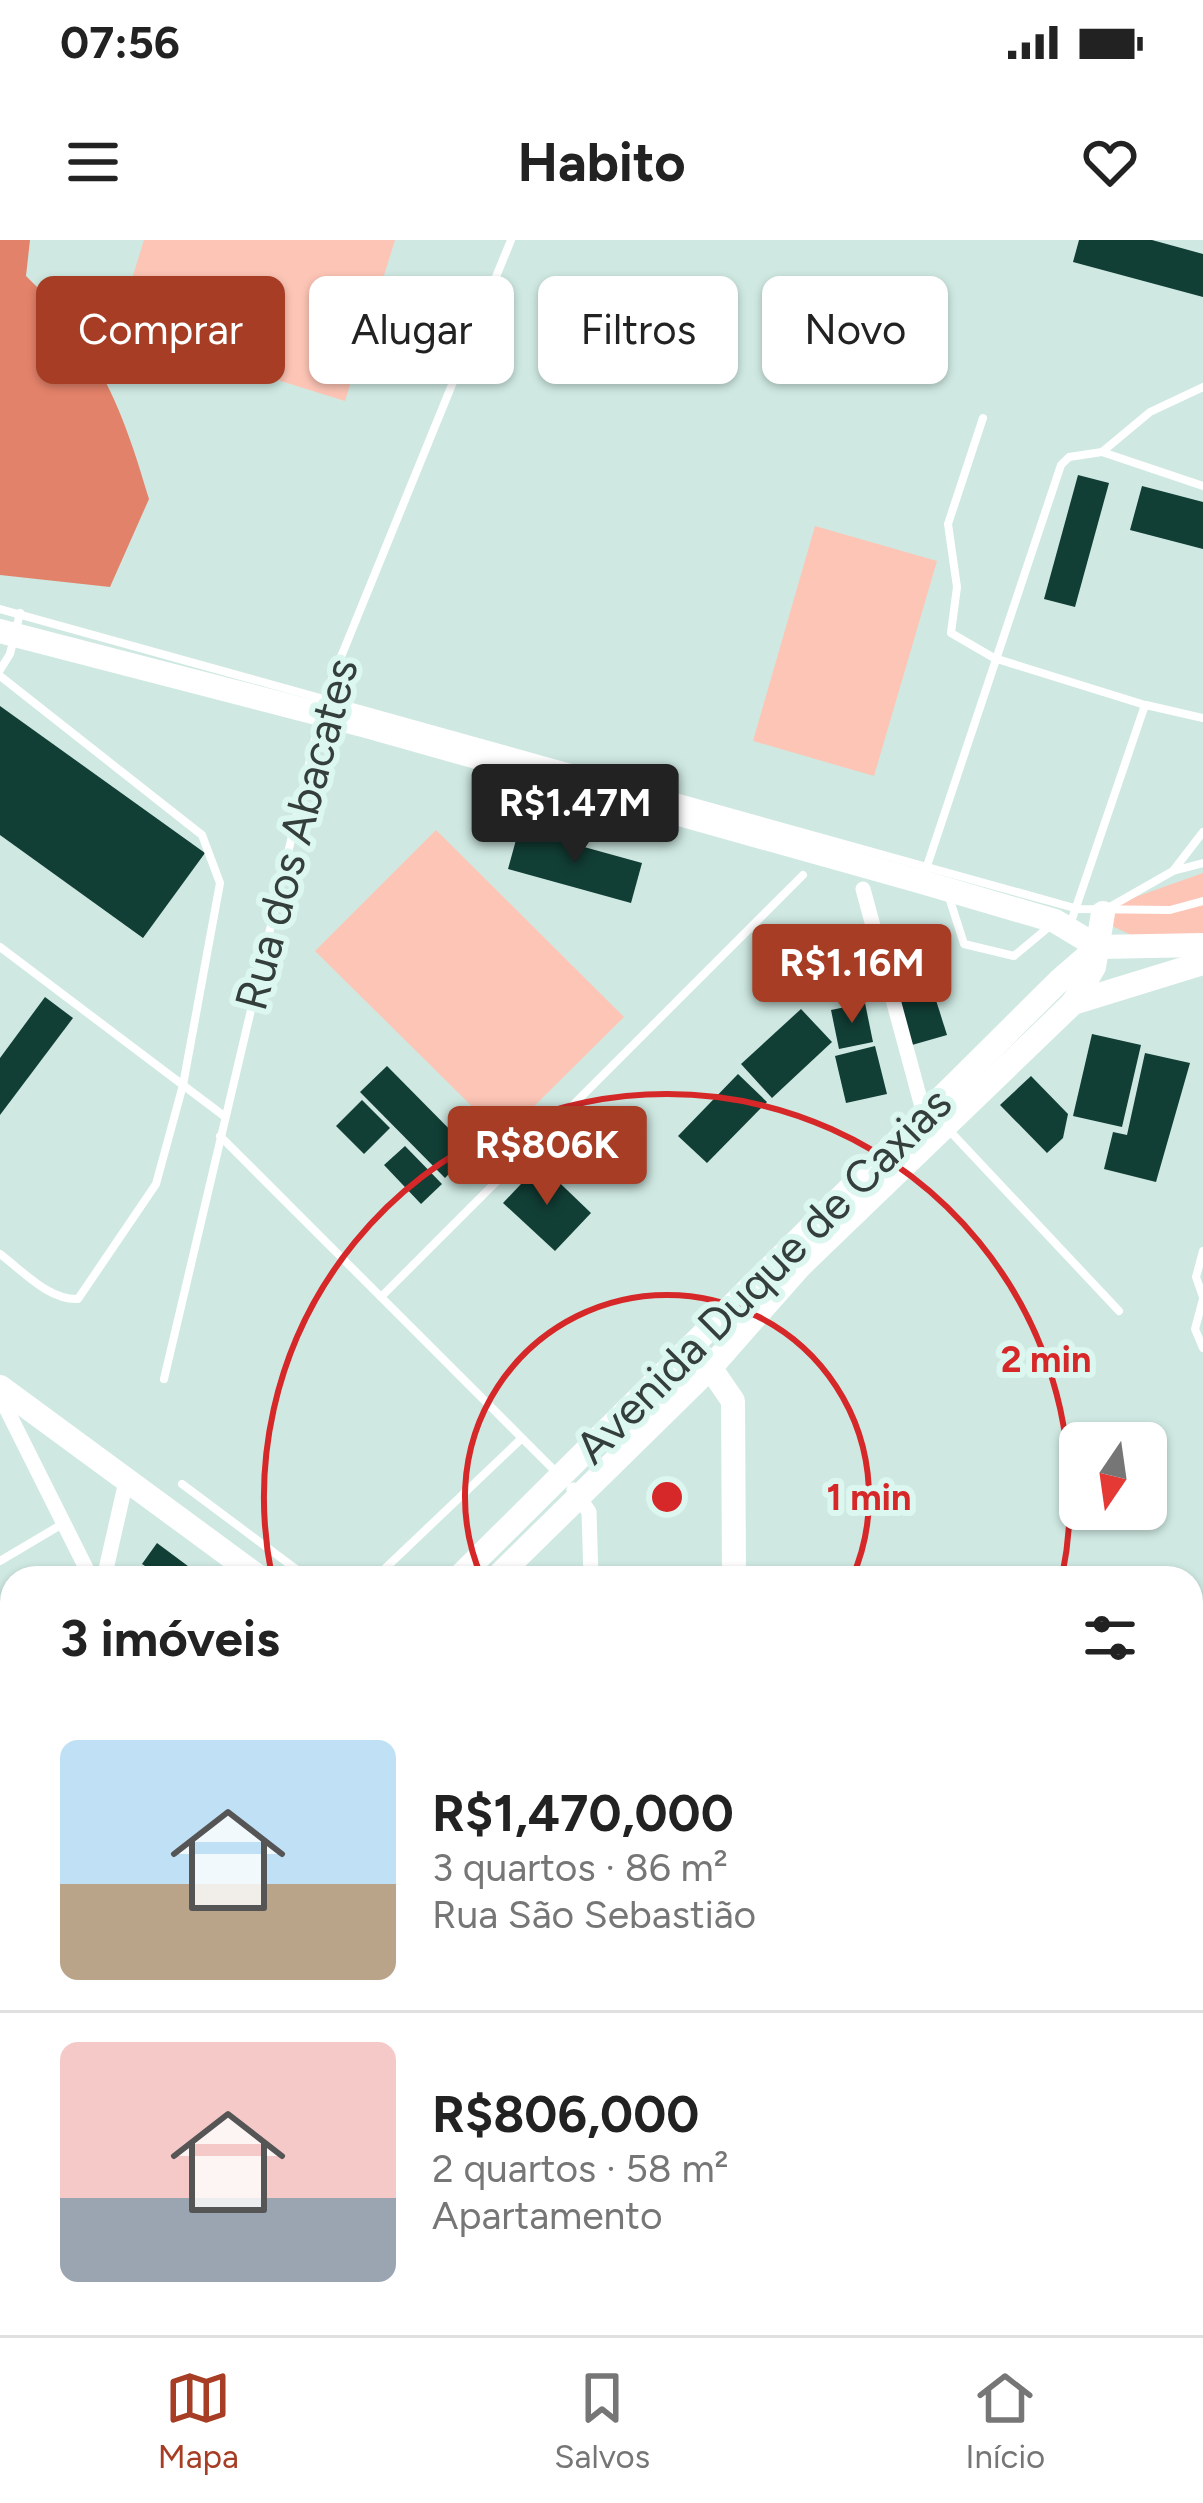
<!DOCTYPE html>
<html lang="pt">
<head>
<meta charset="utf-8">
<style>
	:root { --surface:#fff; --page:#f2f2f2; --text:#222; --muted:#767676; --line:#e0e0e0; --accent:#a63d24 }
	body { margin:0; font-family:Figtree,sans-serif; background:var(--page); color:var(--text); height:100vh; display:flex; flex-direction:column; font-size:45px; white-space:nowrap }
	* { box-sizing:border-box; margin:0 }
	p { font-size:39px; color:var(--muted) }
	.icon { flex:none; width:66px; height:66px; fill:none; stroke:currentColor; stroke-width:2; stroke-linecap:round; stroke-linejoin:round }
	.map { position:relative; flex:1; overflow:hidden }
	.sheet { position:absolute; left:0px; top:1326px; width:1203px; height:771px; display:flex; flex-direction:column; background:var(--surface); border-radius:36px 36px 0 0; box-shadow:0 3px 9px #0004 }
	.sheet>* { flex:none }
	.guide { position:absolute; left:36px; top:36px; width:1131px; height:108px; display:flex; gap:24px }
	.needle { width:78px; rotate:193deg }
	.buttons { position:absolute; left:1059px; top:1182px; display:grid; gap:24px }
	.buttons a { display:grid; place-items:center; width:108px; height:108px; border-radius:18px; background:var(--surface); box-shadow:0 3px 9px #0004; font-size:60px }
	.price { position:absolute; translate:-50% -102px; padding:0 27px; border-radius:12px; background:var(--accent); color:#fff; font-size:39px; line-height:78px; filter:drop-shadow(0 3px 6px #0008) }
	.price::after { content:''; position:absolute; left:50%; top:72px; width:36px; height:27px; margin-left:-18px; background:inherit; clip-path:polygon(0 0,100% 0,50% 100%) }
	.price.current { background:#222; color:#fff }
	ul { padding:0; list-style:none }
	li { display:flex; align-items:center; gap:36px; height:300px; padding:0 60px }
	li+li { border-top:3px solid var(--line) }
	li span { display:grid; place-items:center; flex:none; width:336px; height:240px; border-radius:18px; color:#555 }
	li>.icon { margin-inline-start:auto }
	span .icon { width:144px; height:144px; fill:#fffc; stroke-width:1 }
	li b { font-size:51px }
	h2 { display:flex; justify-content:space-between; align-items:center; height:144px; padding:0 60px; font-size:51px }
	.chip { padding:0 42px; border-radius:18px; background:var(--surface); box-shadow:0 3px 9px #0004; font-size:42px; line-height:108px }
	.chip.current { background:var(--accent); color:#fff }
	.status { display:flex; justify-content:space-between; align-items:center; height:84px; padding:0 60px; background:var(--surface); direction:ltr }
	.status svg { height:33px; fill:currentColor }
	header { display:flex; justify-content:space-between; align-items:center; height:156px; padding:0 60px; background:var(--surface); font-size:54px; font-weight:700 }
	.tab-bar { display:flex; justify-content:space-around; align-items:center; height:168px; border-top:3px solid var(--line); background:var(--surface); font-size:33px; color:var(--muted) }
	.tab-bar a { display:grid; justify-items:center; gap:6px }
	.tab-bar .current { color:var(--accent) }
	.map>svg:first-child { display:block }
	.built { fill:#bcded6 }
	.green { fill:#fdc5b6 }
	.forest { fill:#e3826a }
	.building { fill:#113e35 }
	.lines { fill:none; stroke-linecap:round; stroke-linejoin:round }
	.path { stroke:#7c8e89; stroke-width:3; stroke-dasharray:3 9; stroke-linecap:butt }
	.lane { stroke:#fff; stroke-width:8 }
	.street { stroke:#fff; stroke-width:15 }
	.primary { stroke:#fff; stroke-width:24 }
	.rail { stroke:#71817c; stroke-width:4.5; stroke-dasharray:21 21; stroke-linecap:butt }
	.ring { fill:none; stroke:#d62828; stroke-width:6 }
	.labels { text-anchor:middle; stroke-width:12; stroke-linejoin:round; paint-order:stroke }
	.street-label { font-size:45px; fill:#343e3b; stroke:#dcf6f0 }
	.centre { fill:#d62828; stroke:#dcf6f0; stroke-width:6 }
	.ring-label { font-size:36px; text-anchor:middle; font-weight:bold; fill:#d62828; stroke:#dcf6f0; stroke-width:12; stroke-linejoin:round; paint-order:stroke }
</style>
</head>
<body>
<div class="status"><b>07:56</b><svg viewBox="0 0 49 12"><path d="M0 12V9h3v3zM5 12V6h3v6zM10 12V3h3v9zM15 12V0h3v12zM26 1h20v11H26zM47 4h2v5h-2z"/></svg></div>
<header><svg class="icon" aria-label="menu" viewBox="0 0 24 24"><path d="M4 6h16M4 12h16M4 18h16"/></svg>Habito<svg class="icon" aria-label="heart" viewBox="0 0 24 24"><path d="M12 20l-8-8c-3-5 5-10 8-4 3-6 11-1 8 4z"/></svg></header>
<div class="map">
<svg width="1203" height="2095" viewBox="0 0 1203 2095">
	<rect width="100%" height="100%" fill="#cfe9e2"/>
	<g class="built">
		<polygon points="0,1603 6,1610 2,1627 12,1638 12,1934 0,1926"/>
		<polygon points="236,2085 990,2085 988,2095 251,2095"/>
	</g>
	<g class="green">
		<polygon points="144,0 395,0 345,161 116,90"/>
		<polygon points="815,286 937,321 874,536 753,501"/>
		<polygon points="436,590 624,777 503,897 315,711"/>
		<polygon points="1203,633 1203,700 1161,709 1110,685 1113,665"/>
		<polygon points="1203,1769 1203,1874 1191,1862 1191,1781"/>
	</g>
	<path class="forest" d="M0,0H30L26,36C97,105 122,166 149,259L110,347L0,335Z"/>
	<g class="building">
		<polygon points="1079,0 1152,0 1203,14 1203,57 1073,22"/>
		<polygon points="1078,235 1109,243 1075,367 1044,359"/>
		<polygon points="1142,246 1203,262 1203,309 1130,290"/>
		<polygon points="0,466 205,613 143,698 0,595"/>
		<polygon points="519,589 642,623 631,663 508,629"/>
		<polygon points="917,700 947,795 912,805 883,711"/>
		<polygon points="45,757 73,778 0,875 0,818"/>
		<polygon points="865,763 873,802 839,809 831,770"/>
		<polygon points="801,769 832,802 772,858 741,824"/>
		<polygon points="1092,794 1141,805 1122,887 1073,876"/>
		<polygon points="875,806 887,854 846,863 835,816"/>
		<polygon points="1145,813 1190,823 1156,942 1104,929 1113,892 1127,895"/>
		<polygon points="387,826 471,911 445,938 360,852"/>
		<polygon points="738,834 767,862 707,923 678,896"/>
		<polygon points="1031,836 1068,874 1063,898 1047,913 1000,865"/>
		<polygon points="362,860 390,888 364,914 336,886"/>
		<polygon points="405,906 442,944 421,964 384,925"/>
		<polygon points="540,924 591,973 555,1011 503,963"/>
		<polygon points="157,1303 204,1338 162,1338 142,1324"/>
		<polygon points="877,2085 951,2085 945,2095 892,2095"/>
	</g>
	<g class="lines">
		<polyline class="path" points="1191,1990 1203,1984"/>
		<g class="lane">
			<polyline points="983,178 948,284 957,347 951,393 994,418 1145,465 1070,685"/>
			<polyline points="1102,212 1203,246"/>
			<polyline points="0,369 1078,669 1170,670 1203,661"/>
			<polyline points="0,430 10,414 20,373"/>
			<path d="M0,436L202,595L220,643L183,845L156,944L78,1059C48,1060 23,1031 0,1014"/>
			<polyline points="1146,465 1203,478"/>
			<polyline points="926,629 1061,225 1069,217 1102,212 1150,172 1203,147"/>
			<polyline points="1173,631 1203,592"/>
			<polyline points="948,654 964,704 1014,716 1050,686"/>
			<polyline points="1108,668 1173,631 1203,623"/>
			<polyline points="0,707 224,876"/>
			<polyline points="947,888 1119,1071"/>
			<polyline points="220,896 557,1233"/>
			<polyline points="1203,1011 1196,1037 1203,1057"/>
			<polyline points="381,1057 803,635"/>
			<polyline points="1203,1059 1195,1089 1203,1108"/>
			<polyline points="164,1139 325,456 511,0"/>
			<polyline points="182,1244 308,1338"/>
			<polyline points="0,1321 64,1283"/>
			<polyline points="375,1338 521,1199"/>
			<polyline points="1191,1551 1203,1548"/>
			<polyline points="0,1998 12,2004"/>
			<polyline points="0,2075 12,2070"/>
			<polyline points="36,2085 56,2095"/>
			<polyline points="140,2085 151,2095"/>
			<polyline points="99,2089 135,2095"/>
			<polyline points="459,2095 467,2085"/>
		</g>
		<g class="street">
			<polyline points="863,649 924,874"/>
			<polyline points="0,1156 91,1338"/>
			<polyline points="574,1250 589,1272 591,1338"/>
			<polyline points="104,1338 127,1237"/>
			<polyline points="1191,1537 1203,1534"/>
			<polyline points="0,1969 12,1973"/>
			<polyline points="152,2085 164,2095"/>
			<polyline points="1153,2085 1165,2095"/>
			<polyline points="999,2095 1001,2085"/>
		</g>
		<g class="primary">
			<polyline points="0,391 366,486 922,642 1055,681 1098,707"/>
			<polyline points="1073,763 1094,727 1103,673"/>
			<polyline points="703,1117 733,1161 734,1338"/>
			<polyline points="0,1147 260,1338"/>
			<polyline points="458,1338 1060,740 1098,707 1203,705"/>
			<polyline points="496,1338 712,1126 800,1026 1073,763 1203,723"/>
			<polyline points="0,1595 12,1604"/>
			<polyline points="1191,2018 1203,2042"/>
			<polyline points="1191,2077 1203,2093"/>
		</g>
		<g class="rail">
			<polyline points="0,1650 12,1661"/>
			<polyline points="0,1686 12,1694"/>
			<polyline points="0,1715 12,1723"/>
			<polyline points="1191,1724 1203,1712"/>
			<polyline points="0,1784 12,1794"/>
			<polyline points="0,1809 12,1817"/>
			<polyline points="0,1872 12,1881"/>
			<polyline points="0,1896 12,1903"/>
			<polyline points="320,2085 340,2095"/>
			<polyline points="363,2085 383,2095"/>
			<polyline points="398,2085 417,2095"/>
			<polyline points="492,2085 593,2091 670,2085"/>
			<polyline points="974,2095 975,2085"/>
		</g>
	</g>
	<g class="ring">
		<path d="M482 1338A202 202 0 1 1 852 1338"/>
		<path d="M272 1337A403 403 0 1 1 1062 1337"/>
	</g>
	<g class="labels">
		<g class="street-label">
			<text transform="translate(296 594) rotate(-75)" y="16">Rua dos Abacates</text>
			<text transform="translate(763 1035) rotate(-45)" y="16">Avenida Duque de Caxias</text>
		</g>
	</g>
	<circle cx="667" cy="1257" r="18" class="centre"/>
	<g class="ring-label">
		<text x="1046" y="1132">2 min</text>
		<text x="869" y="1270">1 min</text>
	</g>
</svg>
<div class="buttons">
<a><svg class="needle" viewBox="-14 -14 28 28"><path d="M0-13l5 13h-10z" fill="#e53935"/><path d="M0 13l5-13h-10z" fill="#767676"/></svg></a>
</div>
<b class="price current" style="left:575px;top:626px">R$1.47M</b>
<b class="price" style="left:852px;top:786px">R$1.16M</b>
<b class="price" style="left:547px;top:968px">R$806K</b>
<div class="guide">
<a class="chip current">Comprar</a>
<a class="chip">Alugar</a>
<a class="chip">Filtros</a>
<a class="chip">Novo</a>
</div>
<section class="sheet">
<h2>3 imóveis<svg class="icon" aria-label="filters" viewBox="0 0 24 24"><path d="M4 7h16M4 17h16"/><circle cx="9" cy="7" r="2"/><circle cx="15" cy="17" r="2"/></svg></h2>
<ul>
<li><span style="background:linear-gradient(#bfe0f5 60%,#b9a48a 0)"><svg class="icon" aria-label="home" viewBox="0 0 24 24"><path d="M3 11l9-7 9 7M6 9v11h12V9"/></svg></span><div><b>R$1,470,000</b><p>3 quartos · 86 m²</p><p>Rua São Sebastião</p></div></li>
<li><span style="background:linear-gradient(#f6c9c9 65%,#9aa5b1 0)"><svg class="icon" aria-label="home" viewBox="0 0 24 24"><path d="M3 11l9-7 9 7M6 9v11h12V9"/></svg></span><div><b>R$806,000</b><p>2 quartos · 58 m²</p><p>Apartamento</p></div></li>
</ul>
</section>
</div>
<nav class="tab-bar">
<a class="current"><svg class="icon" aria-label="map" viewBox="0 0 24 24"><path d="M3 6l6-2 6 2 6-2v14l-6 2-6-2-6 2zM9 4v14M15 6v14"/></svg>Mapa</a>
<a><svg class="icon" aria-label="saved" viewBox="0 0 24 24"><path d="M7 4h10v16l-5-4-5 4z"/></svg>Salvos</a>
<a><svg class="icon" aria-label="home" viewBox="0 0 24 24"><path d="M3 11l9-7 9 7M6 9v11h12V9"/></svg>Início</a>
</nav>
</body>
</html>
